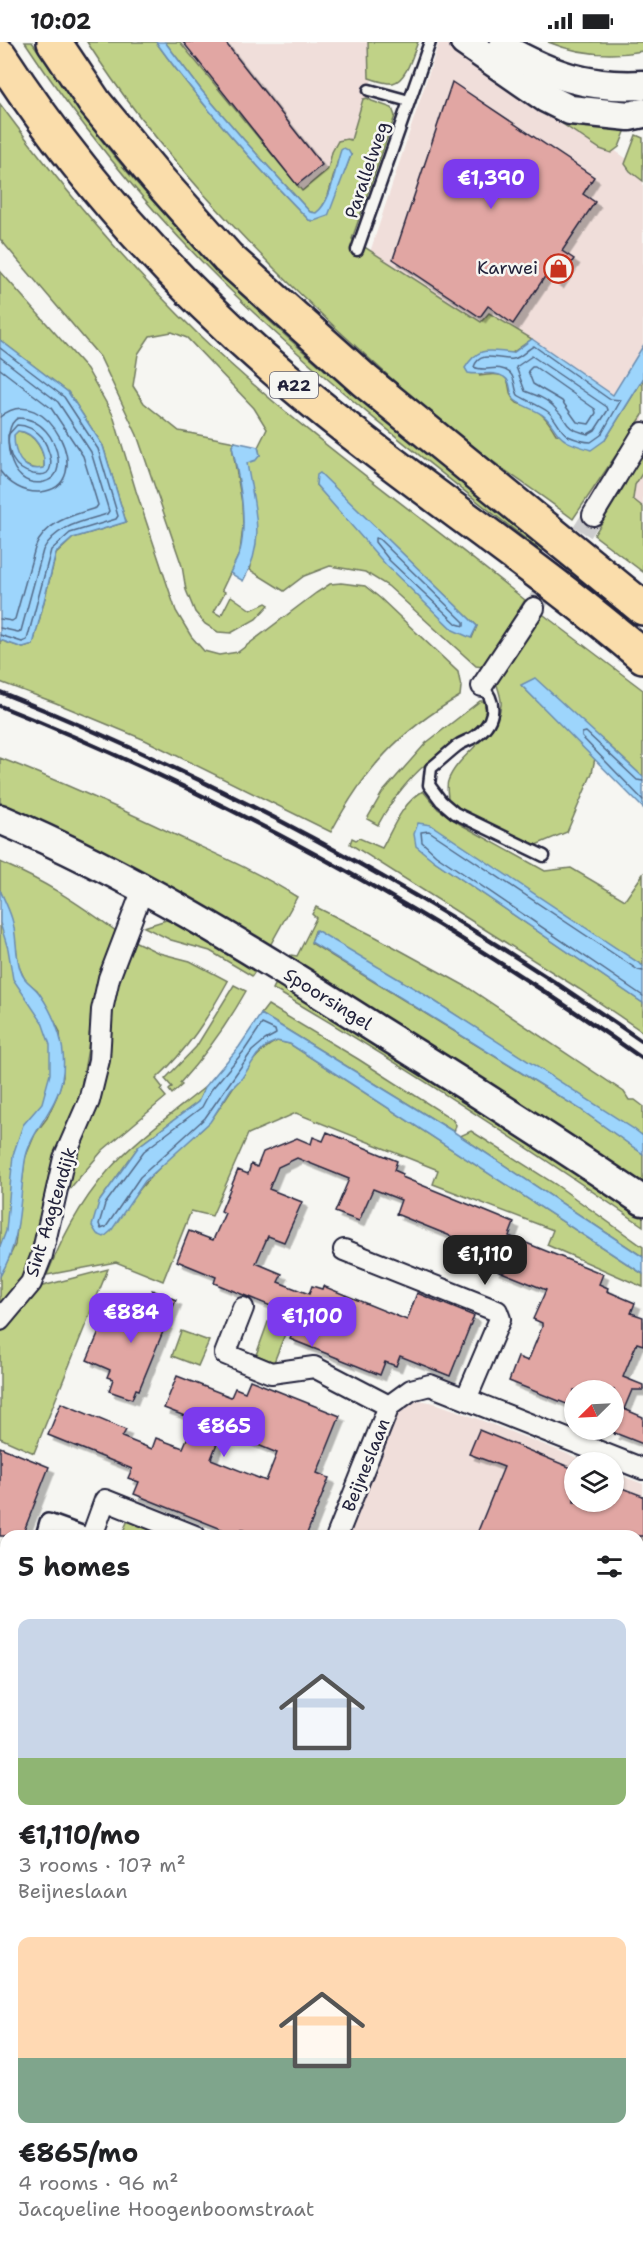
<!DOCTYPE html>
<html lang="en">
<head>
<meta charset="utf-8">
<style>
	:root { --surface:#fff; --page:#f6f6f6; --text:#202124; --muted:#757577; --accent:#7c3aed }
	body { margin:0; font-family:"Shantell Sans",sans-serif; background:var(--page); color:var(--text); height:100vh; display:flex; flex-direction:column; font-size:22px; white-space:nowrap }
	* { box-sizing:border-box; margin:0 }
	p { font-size:20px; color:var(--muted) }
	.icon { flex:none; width:33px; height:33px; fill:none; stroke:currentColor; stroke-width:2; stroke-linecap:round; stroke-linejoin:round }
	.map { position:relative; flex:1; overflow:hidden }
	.panel { position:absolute; left:0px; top:1488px; width:644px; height:722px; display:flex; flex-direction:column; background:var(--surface); border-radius:18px 18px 0 0; box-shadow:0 2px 4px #0004 }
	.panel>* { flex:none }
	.needle { width:39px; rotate:246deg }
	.tools { position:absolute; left:564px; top:1338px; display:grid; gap:12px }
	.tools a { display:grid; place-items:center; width:60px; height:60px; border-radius:50%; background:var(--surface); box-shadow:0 2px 4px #0004; font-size:30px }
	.price { position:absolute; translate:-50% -51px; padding:0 14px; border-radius:12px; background:var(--accent); color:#fff; font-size:20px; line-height:39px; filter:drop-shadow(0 2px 3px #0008) }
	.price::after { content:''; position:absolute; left:50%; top:36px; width:18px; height:14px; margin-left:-9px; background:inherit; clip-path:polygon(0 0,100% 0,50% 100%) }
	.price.selected { background:#222; color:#fff }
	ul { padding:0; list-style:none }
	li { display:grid; align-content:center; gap:12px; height:318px; padding:0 18px }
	li span { display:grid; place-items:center; height:186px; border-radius:12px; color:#555 }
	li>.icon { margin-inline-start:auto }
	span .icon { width:108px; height:108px; fill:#fffc; stroke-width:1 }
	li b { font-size:26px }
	h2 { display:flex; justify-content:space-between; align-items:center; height:72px; padding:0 18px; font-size:26px }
	.status { display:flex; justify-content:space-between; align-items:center; height:42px; padding:0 30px; background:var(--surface); direction:ltr }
	.status svg { height:16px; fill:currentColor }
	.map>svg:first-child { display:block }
	.built { fill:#f0deda }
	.green { fill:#c0d287; stroke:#717a61; stroke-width:1.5; fill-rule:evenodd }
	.water { fill:#9dd5fc; stroke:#6c8daf; stroke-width:1.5; fill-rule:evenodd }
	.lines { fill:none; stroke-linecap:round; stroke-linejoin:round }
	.shore { stroke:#536a88; stroke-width:1.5 }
	.building { fill:#e1a6a3; stroke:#22223b; stroke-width:1.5; fill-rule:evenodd; filter:url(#shadow) }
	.minor-tunnel { stroke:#cccccd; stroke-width:20; stroke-dasharray:20 10; stroke-linecap:butt }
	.service-casing { stroke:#22223b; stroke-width:15 }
	.pedestrian-casing { stroke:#22223b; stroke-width:20 }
	.minor-casing { stroke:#22223b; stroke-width:24 }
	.secondary-casing { stroke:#22223b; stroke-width:33 }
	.motorway-casing { stroke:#22223b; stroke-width:38 }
	.service { stroke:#f6f6f2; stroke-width:10 }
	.pedestrian { stroke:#f6f6f2; stroke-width:15 }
	.minor { stroke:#f6f6f2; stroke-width:20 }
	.secondary { stroke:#f6f6f2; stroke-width:28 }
	.motorway { stroke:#faddab; stroke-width:33 }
	.rail { stroke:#22223b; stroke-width:4.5 }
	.labels { text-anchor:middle; stroke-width:5; stroke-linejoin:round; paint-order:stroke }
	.shield { fill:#f6f6f2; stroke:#626272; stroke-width:1.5 }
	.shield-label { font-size:16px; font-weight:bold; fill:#22223b }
	.street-label { font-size:18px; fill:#22223b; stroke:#f6f6f2 }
	.poi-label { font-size:18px; fill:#22223b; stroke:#f6f6f2; text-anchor:end }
</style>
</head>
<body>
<div class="status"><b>10:02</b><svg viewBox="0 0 49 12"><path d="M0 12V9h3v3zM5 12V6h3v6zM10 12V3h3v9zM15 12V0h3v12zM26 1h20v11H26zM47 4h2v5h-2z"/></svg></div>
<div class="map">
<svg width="643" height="2209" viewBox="0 0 643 2209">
	<defs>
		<filter id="shadow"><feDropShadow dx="5.5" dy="5.5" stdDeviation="0" flood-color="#0004"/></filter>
	</defs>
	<rect width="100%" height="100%" fill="#f6f6f2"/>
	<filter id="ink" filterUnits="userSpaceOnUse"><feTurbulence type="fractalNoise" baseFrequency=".0167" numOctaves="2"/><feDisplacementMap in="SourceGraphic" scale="12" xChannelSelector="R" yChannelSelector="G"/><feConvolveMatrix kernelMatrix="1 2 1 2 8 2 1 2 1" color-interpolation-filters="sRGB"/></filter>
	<g filter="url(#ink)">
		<g class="built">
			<polygon points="165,0 368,0 369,36 372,37 367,56 363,57 348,108 303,164 244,98"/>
			<polygon points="439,0 458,0 643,128 643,499 353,262"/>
			<polygon points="419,1358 435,1361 460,1370 588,1420 574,1420 574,1460 614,1460 614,1431 643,1442 643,2143 638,2141 638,1494 344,1494 389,1380 404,1364"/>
		</g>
		<g class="green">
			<path d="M25,0H32C50,26 68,53 87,79C130,137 180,190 231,242C328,339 439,418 544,506L541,509C432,424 322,339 224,242C150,169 83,88 25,0Z"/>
			<path d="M87,0H156C202,64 254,122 309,178L314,179L346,126L351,113L338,118L328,154L321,167L316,171L310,170L244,98L202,49L165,0H180L302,149L328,127L332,110L338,99L347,97L351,98L363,57L367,56L372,59L392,66L395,74L352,197L481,280L489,271L532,297L479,334C523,326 500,349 517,361C521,363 527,363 531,365C543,371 549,380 556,392L605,398L643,337V373L573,477C535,448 494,422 456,392C415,359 376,323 337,287C244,200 156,107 87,0Z"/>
			<path d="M368,0H418C413,11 407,38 393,41C386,42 376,38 369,36Z"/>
			<path d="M548,0H643V9C610,15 580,13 548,0Z"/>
			<path d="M0,62C60,143 125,221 198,292C299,389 416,470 525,558L483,625L476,624L388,544L365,530L330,524L304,534L284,549L250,528L251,524L247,420L260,413L258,405L267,387L254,366L187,296L172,290L150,294L138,312L133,344L144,361L179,389L235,400L232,404L242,461L243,484L240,510L222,548L225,550L214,570L221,574L231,554L251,568L266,561L269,563L256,577L231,591L218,590L205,582L195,570L186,548L182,524L137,393L100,315L0,197ZM320,432L477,584L472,596L340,469L316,443Z"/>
			<polygon points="546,71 624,87 625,90 619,105 611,111 600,107"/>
			<polygon points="636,93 643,96 643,139 630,129 625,122"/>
			<path d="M0,229L87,327L113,373L136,449L176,569L191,594L204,609L219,613L238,610L316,551L330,542L341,541L365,544L380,556L458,630L461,645L460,654C398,690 365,727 331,790L145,698L56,661L0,640V598L23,606L33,603L56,512L73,496L126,480L103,404L68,350L0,298Z"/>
			<path d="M18,389C35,391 46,410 44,426C31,429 17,421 14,407C13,403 14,397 14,392Z"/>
			<polygon points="643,409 643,430 635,443 633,457 643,465 643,530 594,493 625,443 631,428"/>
			<path d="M540,570L643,648V735L603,698L521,643L595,716L592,731L567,790L536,803L461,769L448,757C448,752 446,744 448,739C458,711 497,696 501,663C502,656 498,647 496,640Z"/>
			<path d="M480,659H484L487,672C476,690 454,700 437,713C412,732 393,755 378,783L367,777L382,751L426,701Z"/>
			<path d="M0,716C65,741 128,770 190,800C227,817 263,833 297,855L268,907L0,765Z"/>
			<path d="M423,749L438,767L460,782L545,829L571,826L625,858L643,832V924L598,895L433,818L643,961V990L579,947L350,802L352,796L356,798L359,796L382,806C393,786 402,761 423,749Z"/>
			<path d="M0,820C46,840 76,860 116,889L93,957L88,1007L78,1061L41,1197L21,1240L0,1268V1234L15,1203L25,1116L35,1092L47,1076L57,1054L63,1035L60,990L44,959L37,948L25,938L19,925L12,879L0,848Z"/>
			<polygon points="316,865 376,895 467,945 624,1050 629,1058 635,1058 643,1064 643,1094 417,948 315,889 311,901 580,1067 643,1112 643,1145 288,918 291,913 297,914 316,876 312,872"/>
			<polygon points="0,869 20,936 57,1000 52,1051 31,1085 0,1220"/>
			<polygon points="166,878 175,881 256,928 252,934 210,909 171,898 144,885"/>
			<path d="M134,899L159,911L190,919L228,939C207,977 188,1007 156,1037L163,1046L161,1049L166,1055L103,1108L61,1157L70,1120L94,1069L102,1046L106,1026L108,985L114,951Z"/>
			<path d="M277,939L643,1172V1184C522,1101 399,1020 273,947Z"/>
			<path d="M234,943L246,949C227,983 206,1012 180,1041L182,1043L172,1052L169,1048L172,1045L165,1037L196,1005Z"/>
			<polygon points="268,963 358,1017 452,1077 456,1083 454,1090 261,972"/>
			<path d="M277,999L290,1002L643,1232V1245L547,1203L553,1188L433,1142L438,1128L296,1071L248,1092L212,1174L191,1169L163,1239L116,1220L47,1233C64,1190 86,1150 120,1116C146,1090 177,1068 205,1045L198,1060L139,1104L99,1160L122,1171C139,1145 160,1124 183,1103C192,1095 203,1088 210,1079C228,1056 251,1010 277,999Z"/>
			<polygon points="471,1089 555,1142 643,1205 643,1215 460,1094"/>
			<polygon points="108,1227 34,1411 0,1396 0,1289 35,1246"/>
			<polygon points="268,1280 287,1287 274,1320 256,1313"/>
			<polygon points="181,1289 209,1299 198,1324 172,1314"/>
			<polygon points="128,1478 166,1493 121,1494"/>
			<polygon points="544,2204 615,2204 613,2209 601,2207 600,2209 540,2209"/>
		</g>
		<g class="water">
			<path d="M156,0H165L202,49L244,98L310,170L316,171C333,158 334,127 341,108L344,106L348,108L351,113L328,174L314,179L309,178C254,122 202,64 156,0Z"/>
			<path d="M532,297L613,353L643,304V337L605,398L591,408C583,405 572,403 565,398C555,392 553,381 544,374C536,367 517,363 513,356C509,349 512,340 504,335C494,328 480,334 468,331L465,326C479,303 489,309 513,311Z"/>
			<path d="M0,298L68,350L103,404L126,480L73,496L56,511L33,603L23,606L0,598ZM18,389C35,390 46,410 44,426C21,431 14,411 14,393Z"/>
			<path d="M235,400L258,405L260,413L256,418L247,421C254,465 267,498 243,539L230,531C233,524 238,516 240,509C248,476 239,437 232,404Z"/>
			<polygon points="320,431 477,584 471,596 453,588 386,523 316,443 317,433"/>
			<polygon points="535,636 643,735 643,766 521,643"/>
			<polygon points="418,781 431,783 643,924 643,961 433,818 416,804 414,792"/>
			<path d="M0,848C4,857 9,867 12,877C17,893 15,911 20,927C24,940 31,941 39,951C56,975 68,1007 62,1037C56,1069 30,1089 25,1119C19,1159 22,1198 0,1234V1205L6,1189L13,1113L23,1083L42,1061L50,1032V1003L42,980L13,937L8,907L0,881Z"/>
			<polygon points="316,888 417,948 634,1087 643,1094 643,1112 580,1067 311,900"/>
			<polygon points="261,972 454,1090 643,1215 643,1232 290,1002 277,999 268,1003 257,1013 242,1036 231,1047 210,1080 145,1139 111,1189 104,1195 97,1192 92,1184 99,1160 139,1104 198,1060 205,1045 239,1005"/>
		</g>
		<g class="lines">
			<g class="shore">
				<path d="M534,304L609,357L621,358L601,393L591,400C584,400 575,397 568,394C558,387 556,375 547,369C542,365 520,355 518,353C514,346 516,337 510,331C498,321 485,331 474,325C480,307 500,319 513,317C521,316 527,307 534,304Z"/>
				<polyline points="0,306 64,355 98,407 118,474 116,477 70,491 51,508 27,598 22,600 0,593"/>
				<path d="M532,314L607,365L608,368L595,388L588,392C560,385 571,380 555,366C547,357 536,353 525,349L516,325Z"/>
				<path d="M0,315L58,360L91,410L109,469L107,472C84,479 55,484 43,508L21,589L18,590L0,586"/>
				<polygon points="532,325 535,325 595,367 596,371 589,382 577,380 562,359 533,342 528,329"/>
				<path d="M0,327L51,366L83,414L98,463L96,466C72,473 45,480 35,506L15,577L12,579L0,577"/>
				<path d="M0,375C46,335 101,445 40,450C24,451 9,442 0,429"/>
				<path d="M18,376C29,376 39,381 46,389C58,402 67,434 44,440C6,449 0,384 18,376Z"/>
				<path d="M17,383C26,383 36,388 42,395C47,403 56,423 47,431C43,434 38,433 33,432C13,427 8,412 8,393Z"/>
				<polygon points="375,496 379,497 464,580 464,584 457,582 390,519 375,500"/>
				<polyline points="643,739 637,738 586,690 582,691 582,695 643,758"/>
				<polyline points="643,929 638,928 429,789 421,790 422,800 436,813 643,954"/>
				<polygon points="262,982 275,988 276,992 265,998 252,1009 205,1076 140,1135 106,1185 101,1187 99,1182 105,1162 144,1109 202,1065 211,1048 244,1009"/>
			</g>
		</g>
		<g class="building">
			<polygon points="183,0 225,0 322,123 297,143"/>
			<polygon points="452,40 594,135 583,152 595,160 562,209 574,217 558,241 546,233 513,282 488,264 480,275 393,217"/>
			<polygon points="327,1090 397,1119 394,1128 403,1132 402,1135 514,1181 509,1194 603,1232 599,1242 608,1246 607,1249 635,1261 631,1271 643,1275 643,1303 637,1301 623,1335 643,1343 643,1348 632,1348 624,1367 643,1375 643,1402 615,1391 614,1393 614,1348 574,1348 574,1365 509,1339 518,1315 528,1319 542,1285 542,1281 533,1277 546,1248 494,1227 500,1214 396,1172 401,1158 373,1147 359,1179 335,1170 349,1137 297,1116 278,1125 269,1147 302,1160 284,1200 268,1194 256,1221 282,1232 278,1240 309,1252 312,1244 322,1247 323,1244 407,1278 417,1251 474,1274 450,1334 400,1314 396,1324 385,1320 380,1333 290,1297 295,1285 284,1281 288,1271 214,1241 216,1235 177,1219 189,1189 213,1198 225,1171 221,1169 238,1128 248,1132 251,1122 257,1125 263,1110 297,1096 311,1102 313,1095 323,1099"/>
			<polygon points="152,1248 176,1258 139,1348 136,1347 132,1357 109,1349 113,1337 107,1335 110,1328 87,1318 109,1267 131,1276 133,1270 142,1273"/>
			<path d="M177,1334L231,1355L235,1346L245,1350L250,1338L340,1374L317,1431L329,1436L306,1494H257L241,1487L239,1494L134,1452L139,1440L128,1436L132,1427L48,1393L61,1361L126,1388L122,1395L152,1407L156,1396L183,1406L195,1378L164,1366ZM222,1388L277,1411L266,1439L211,1417Z"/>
			<polygon points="479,1388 574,1427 574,1460 614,1460 614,1443 643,1454 643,1494 476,1494 504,1425 469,1412"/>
			<polygon points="0,1405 49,1425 22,1494 0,1494"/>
		</g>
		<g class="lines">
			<polyline class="minor-tunnel" points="534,566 593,473"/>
			<defs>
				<g id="service">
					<polyline points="369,48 409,59"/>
					<polyline points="357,208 430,0"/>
					<path d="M482,644C499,662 494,682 474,695C468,699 462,700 457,704C448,711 440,719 431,726L429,743L441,759L455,771L544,814"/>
				</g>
				<g id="pedestrian">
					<polyline points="44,1494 48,1480 87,1494"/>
					<polyline points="0,1538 6,1521"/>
					<polyline points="0,1549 3,1550 0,1557"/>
					<polyline points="0,1965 6,1967"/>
				</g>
				<g id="minor">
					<polyline points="593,473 643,391"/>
					<polyline points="482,644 534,566"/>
					<polyline points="344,1208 497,1269 500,1277 466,1357"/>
					<polyline points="243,1266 225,1312 271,1331 314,1325 389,1364"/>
					<polyline points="0,1278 31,1241 42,1213 64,1116 89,1059 99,1018 102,968 109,936 143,847"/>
					<polyline points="92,1494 105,1458 195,1494"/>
					<polyline points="337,1494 389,1364 411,1348 430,1343 643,1427"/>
					<polyline points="0,1660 6,1663"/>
					<polyline points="638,1808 643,1810"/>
					<polyline points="0,1851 6,1853"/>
					<polyline points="638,1858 643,1860"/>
					<polyline points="0,2047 6,2049"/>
					<polyline points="638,2055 643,2042"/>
					<polyline points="638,2119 643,2118"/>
					<polyline points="638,2185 643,2187"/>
					<polyline points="354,2209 355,2204"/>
					<polyline points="520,2209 521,2205"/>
				</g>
				<g id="secondary">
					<polyline points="465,0 546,56 570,68 629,74 643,71"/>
					<path d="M503,6C551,33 587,46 643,43"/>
					<path d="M0,777C132,833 256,910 376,987C466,1043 556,1100 643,1159"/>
				</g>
				<g id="motorway">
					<polyline points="54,0 95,61 157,136 228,216 365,339 643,566"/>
					<path d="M0,14C78,134 176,243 285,336C400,434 528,516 643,614"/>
				</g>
			</defs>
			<use href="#service" class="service-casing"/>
			<use href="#pedestrian" class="pedestrian-casing"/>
			<use href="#minor" class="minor-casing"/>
			<use href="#secondary" class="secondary-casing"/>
			<use href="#motorway" class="motorway-casing"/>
			<use href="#service" class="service"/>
			<use href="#pedestrian" class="pedestrian"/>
			<use href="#minor" class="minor"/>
			<use href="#secondary" class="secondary"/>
			<use href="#motorway" class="motorway"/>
			<g class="rail">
				<path d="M0,650C228,741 442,859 643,1000"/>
				<path d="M0,664C228,755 443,875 643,1017"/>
			</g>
		</g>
	</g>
	<defs>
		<symbol id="shop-ring" viewBox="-11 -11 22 22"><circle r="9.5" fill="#f6f6f2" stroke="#c8321e" stroke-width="1.5"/><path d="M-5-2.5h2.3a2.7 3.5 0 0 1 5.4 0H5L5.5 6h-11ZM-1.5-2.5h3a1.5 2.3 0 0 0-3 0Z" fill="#c8321e"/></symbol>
	</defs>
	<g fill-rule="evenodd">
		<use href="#shop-ring" x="542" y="210" width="33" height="33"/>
	</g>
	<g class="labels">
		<rect class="shield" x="270" y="330" width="48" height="26" rx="4.5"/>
		<g class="shield-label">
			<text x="294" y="349">A22</text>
		</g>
		<g class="street-label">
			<text transform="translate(367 128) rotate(-71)" y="6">Parallelweg</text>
			<text transform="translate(328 957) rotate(32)" y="6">Spoorsingel</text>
			<text transform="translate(51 1170) rotate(-73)" y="6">Sint Aagtendijk</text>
			<text transform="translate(366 1423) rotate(-68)" y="6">Beijneslaan</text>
		</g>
		<g class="poi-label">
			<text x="538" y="232">Karwei</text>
		</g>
	</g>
</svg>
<div class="tools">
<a><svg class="needle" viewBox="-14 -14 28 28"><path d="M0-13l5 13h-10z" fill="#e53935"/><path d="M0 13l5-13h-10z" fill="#757577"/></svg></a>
<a><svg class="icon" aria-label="layers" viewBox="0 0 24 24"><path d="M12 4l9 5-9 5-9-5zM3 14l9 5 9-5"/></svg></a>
</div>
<b class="price" style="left:491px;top:168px">€1,390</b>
<b class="price selected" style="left:485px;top:1244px">€1,110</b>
<b class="price" style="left:131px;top:1302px">€884</b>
<b class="price" style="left:312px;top:1306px">€1,100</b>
<b class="price" style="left:224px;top:1416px">€865</b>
<section class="panel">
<h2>5 homes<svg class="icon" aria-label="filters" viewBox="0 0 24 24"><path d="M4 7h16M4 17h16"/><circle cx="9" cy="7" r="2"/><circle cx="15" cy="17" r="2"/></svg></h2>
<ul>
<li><span style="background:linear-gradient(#c9d6e8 75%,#8fb573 0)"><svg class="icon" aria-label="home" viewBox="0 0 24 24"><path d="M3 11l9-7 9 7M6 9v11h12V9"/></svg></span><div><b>€1,110/mo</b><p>3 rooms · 107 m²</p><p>Beijneslaan</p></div></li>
<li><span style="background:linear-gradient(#ffd9b3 65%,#7fa58c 0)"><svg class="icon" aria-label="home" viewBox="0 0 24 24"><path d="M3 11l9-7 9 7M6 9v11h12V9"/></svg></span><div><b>€865/mo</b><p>4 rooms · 96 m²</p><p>Jacqueline Hoogenboomstraat</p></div></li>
</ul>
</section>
</div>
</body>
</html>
